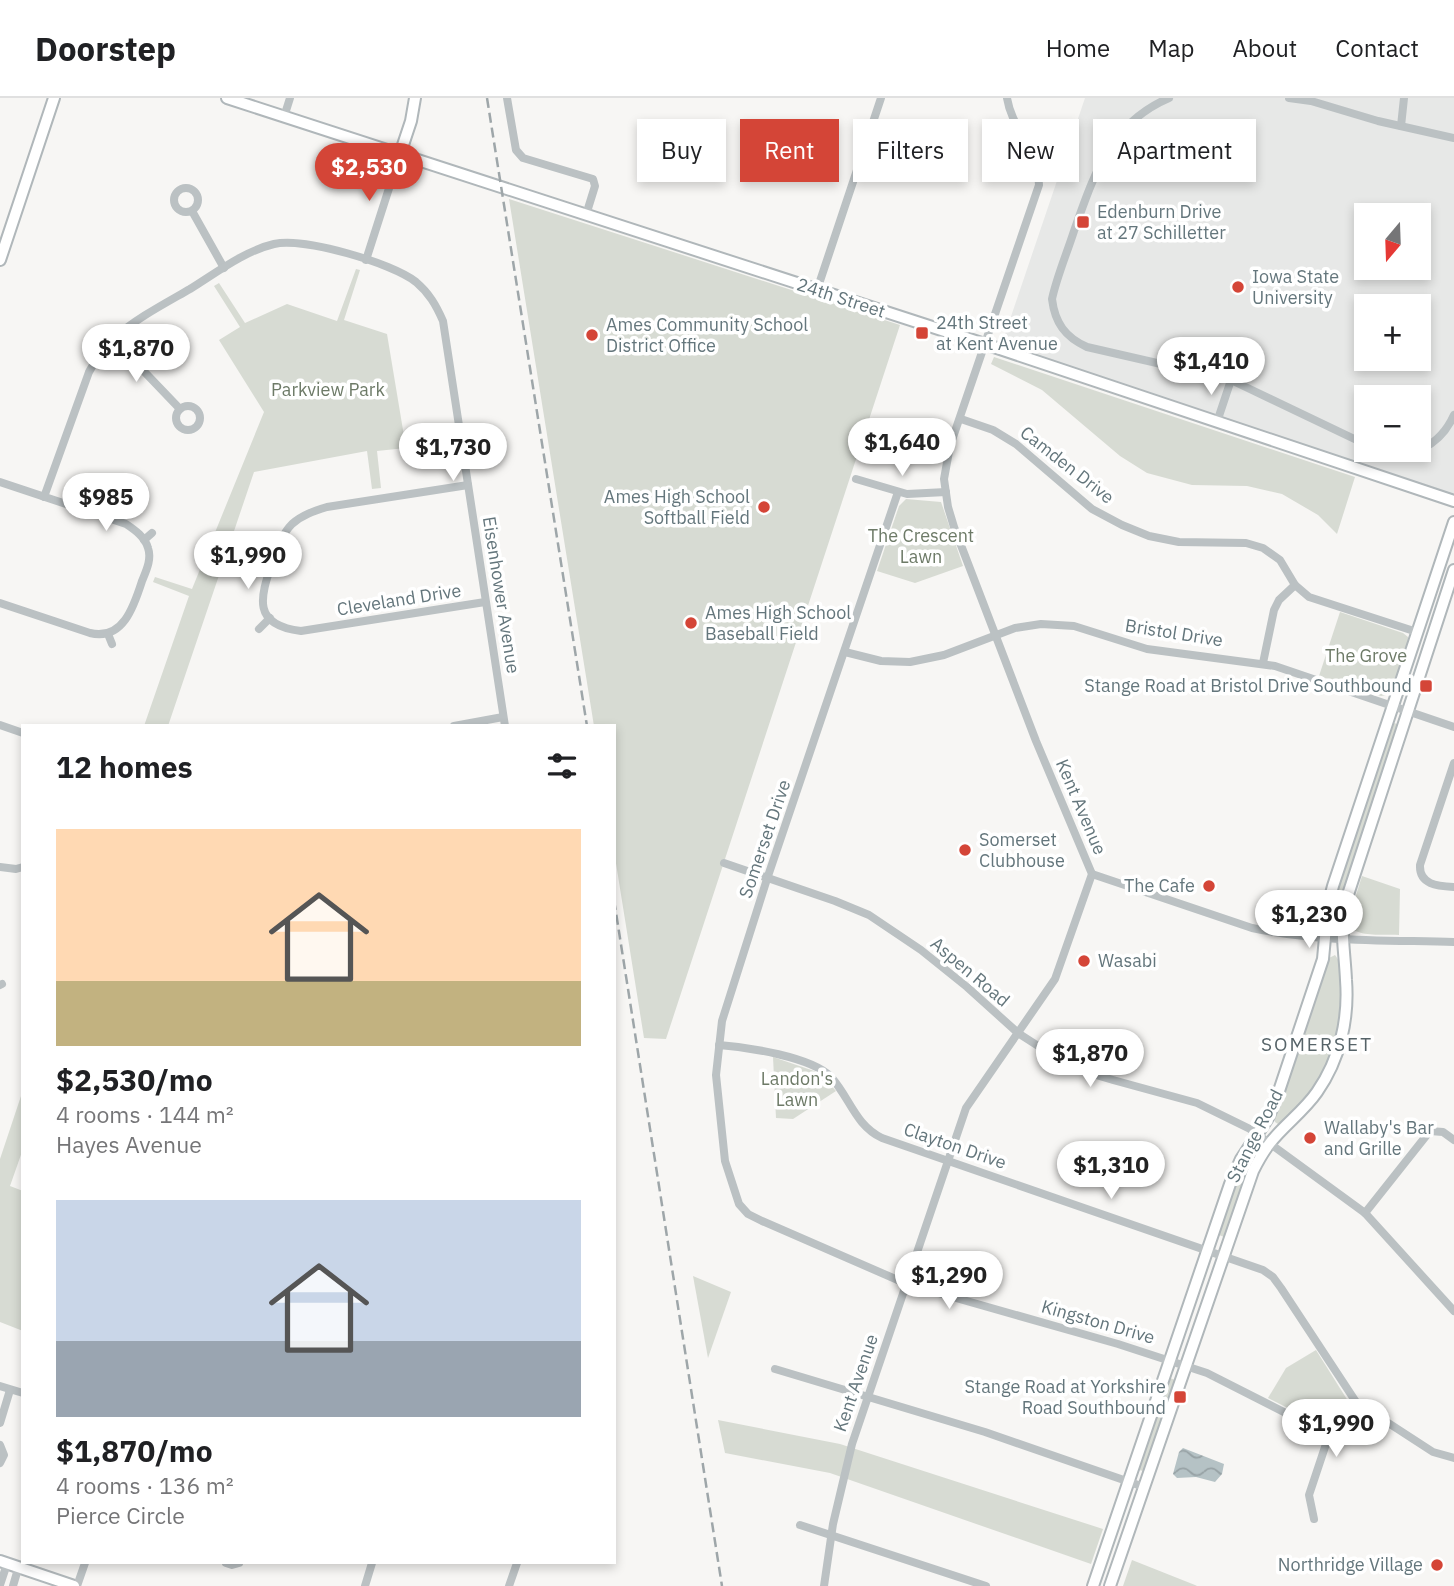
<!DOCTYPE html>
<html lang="en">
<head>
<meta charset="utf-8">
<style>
	:root { --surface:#fff; --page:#f6f6f6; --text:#202124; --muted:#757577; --line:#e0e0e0; --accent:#d44537 }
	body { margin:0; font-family:"IBM Plex Sans",sans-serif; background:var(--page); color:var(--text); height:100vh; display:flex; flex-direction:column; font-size:26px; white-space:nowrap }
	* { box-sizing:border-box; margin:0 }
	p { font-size:23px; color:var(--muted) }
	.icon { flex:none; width:38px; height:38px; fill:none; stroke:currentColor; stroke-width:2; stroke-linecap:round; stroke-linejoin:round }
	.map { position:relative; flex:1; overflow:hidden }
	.drawer { position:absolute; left:21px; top:626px; width:595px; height:840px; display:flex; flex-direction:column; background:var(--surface); border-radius:0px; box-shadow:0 4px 10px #0003 }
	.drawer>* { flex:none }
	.banner { position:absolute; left:637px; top:21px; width:665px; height:63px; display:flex; gap:14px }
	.needle { width:46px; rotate:199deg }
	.tools { position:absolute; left:1354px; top:105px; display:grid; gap:14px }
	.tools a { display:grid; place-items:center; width:77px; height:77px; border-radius:0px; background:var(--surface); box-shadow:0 4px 10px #0003; font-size:35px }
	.price { position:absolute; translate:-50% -60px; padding:0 16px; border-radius:24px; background:#fff; color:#222; font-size:23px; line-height:46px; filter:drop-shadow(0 2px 4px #0008) }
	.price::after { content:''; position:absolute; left:50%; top:42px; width:21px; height:16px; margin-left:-10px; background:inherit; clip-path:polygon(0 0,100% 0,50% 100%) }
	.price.on { background:var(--accent); color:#fff }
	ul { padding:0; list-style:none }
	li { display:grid; align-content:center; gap:14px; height:371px; padding:0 35px }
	li span { display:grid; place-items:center; height:217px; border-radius:0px; color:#555 }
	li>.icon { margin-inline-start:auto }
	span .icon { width:126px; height:126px; fill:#fffc; stroke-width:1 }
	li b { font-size:30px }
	h2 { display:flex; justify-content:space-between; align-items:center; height:84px; padding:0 35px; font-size:30px }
	.pill { padding:0 24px; border-radius:0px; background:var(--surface); box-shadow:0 4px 10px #0003; font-size:24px; line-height:63px }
	.pill.on { background:var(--accent); color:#fff }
	header { display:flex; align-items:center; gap:42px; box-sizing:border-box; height:98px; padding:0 35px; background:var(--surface); border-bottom:2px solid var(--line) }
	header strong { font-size:33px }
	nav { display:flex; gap:38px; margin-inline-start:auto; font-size:24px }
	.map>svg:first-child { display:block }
	.built { fill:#e7e8e7; fill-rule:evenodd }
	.green { fill:#d7dbd3 }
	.water { fill:url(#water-waves) }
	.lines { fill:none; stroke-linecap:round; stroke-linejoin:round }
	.secondary-casing { stroke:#b0b7ba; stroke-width:14 }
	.street { stroke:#bbc1c3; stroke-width:8 }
	.secondary { stroke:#fff; stroke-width:10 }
	.rail { stroke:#9ea6a9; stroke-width:2.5; stroke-dasharray:10 5; stroke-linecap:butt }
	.poi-dot { fill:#d44537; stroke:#fff; stroke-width:2.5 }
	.labels { text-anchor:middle; stroke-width:7; stroke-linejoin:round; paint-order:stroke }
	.poi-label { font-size:18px; fill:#64767c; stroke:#fff; text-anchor:start }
	.street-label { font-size:18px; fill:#64767c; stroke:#fff }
	.park-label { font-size:18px; fill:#6d7a67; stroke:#fff }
	.neighbourhood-label { font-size:19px; letter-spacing:2px; fill:#566368; stroke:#fff }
</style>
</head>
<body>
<header>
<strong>Doorstep</strong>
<nav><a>Home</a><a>Map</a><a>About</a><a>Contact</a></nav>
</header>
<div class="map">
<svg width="1454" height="1488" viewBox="0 0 1454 1488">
	<defs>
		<pattern id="water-waves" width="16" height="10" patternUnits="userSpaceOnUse" patternTransform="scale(1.75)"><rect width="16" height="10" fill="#b5c2c5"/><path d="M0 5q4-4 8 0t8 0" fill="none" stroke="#97a2a5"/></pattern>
	</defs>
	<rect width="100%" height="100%" fill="#f7f6f4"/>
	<path class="built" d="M1085,0H1454V403L1000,251ZM1367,117H1419V170H1367ZM1367,208H1419V261H1367ZM1367,299H1419V352H1367Z"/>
	<g class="green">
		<polygon points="509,101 900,227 666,941 644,940 614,753 614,628 594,628"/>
		<polygon points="356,171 360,172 344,222 387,236 406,350 377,353 381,390 372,391 367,353 254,374 168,628 144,628 189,498 153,484 155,479 192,491 264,314 219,242 240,229 214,188 219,185 245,225 287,206 337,223"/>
		<polygon points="994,259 1355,379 1337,436 1318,417 1282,396 1247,388 1192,387 1147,375 1120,358 1042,292 991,266"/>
		<polygon points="892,324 907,329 907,332 914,335 912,343 916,344 911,359 885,350"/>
		<polygon points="906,401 941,404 963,468 915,485 877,473 899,408"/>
		<path d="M1340,514L1403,535L1408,539C1409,545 1395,584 1392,596L1381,598L1319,578Z"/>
		<polygon points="1394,625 1400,627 1342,795 1337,823 1332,823 1334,804 1341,778"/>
		<path d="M1362,778L1400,791L1399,837C1383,836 1356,840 1347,826Z"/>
		<path d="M1335,857C1341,864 1341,873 1342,882C1346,930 1324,1003 1278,1026L1275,1024V1018L1329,860Z"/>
		<polygon points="773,959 820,975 836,993 793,1021 776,1020"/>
		<polygon points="23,992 23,1051 10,1088 23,1093 23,1233 0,1224 0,1061"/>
		<polygon points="1253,1053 1258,1056 1243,1084 1224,1139 1219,1137 1242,1071"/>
		<polygon points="693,1178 731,1194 708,1260"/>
		<polygon points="1316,1252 1348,1303 1347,1310 1331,1328 1327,1330 1268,1300 1286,1270"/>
		<polygon points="1170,1280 1175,1282 1144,1373 1138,1372"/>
		<polygon points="718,1322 840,1346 1103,1431 1091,1466 830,1375 725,1355"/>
		<polygon points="1132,1462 1195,1487 1197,1488 1123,1488"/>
	</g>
	<polygon class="water" points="1183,1350 1224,1366 1222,1376 1215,1384 1196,1379 1177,1380 1173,1376 1179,1354"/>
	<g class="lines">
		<defs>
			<g id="secondary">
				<polyline points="227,0 1000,251 1454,403"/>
				<polyline points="400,56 411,23 415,0"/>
				<polyline points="0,162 54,0"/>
				<polyline points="0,1463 74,1488"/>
				<polyline points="1093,1488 1230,1086 1241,1061 1268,1020 1278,996 1323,861 1328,807 1333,788 1454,424"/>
				<path d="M1110,1488L1253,1073C1258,1063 1263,1054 1270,1045C1284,1027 1304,1013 1317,994C1340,961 1349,921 1346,882C1345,858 1341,836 1343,812L1454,472"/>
			</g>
		</defs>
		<use href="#secondary" class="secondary-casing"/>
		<g class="street">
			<polyline points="507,0 516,52 523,60 593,81 595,88 586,117"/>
			<path d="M1169,0C1110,25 1094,77 1074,133C1067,155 1057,178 1052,201C1055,225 1065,239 1087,249L1231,282L1367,347"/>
			<polyline points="1289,0 1311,3 1378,23 1454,40"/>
			<polyline points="284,19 290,0"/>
			<polyline points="1401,28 1404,0"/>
			<circle cx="186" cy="102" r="12"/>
			<polyline points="192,113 224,170"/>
			<polyline points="366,162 400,56"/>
			<polyline points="817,192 881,0"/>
			<polyline points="113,241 180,311"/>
			<circle cx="188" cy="320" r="12"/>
			<polyline points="961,321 993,332 1016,346 1092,411 1122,427 1149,438 1179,444 1246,445 1263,450 1280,462 1295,487 1309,499 1417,534"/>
			<polyline points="1217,324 1231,282"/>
			<path d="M1378,352C1411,363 1440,348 1454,317"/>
			<polyline points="856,381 907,396 946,394"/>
			<path d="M0,384L126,426C135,432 145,439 148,450C152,461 146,473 142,483C134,508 123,543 90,535L0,505"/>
			<path d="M468,387L327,409C314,413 302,417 292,426C282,436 277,451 272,465C260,500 252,527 301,533L485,504"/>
			<polyline points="898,394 767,781 722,923 716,977 725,1063 739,1106 748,1116 762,1123 907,1186 1118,1246 1207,1275 1329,1337"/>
			<path d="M44,399L89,274C96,261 103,250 114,240C137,220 164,206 190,191C216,175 244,153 274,146C304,139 392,165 416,184C429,195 436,207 443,223L505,628"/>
			<polyline points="144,442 152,435"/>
			<polyline points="259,531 270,520"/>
			<polyline points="108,536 112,546"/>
			<polyline points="845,554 881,563 910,564 944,557 1015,530 1041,526 1074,528 1147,551 1275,568 1454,629"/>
			<polyline points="1263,565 1274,512 1279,502 1295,487"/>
			<polyline points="0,627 23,635"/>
			<polyline points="454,628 503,619"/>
			<path d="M1454,665L1420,767C1419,787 1438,788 1454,789"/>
			<polyline points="724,765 835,803 869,817 921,852 967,889 1018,935 1060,962 1086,974 1113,982 1197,1005 1250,1031 1365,1115 1454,1213"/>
			<polyline points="0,769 16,771 23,769"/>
			<path d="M1092,776L1252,830C1318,844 1387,842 1454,844"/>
			<polyline points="0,887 2,886"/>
			<path d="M719,947C747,949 812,959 831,979C850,1000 855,1027 882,1040L1263,1172L1273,1179L1281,1190L1356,1304L1433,1354L1454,1360"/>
			<polyline points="1365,1115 1430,1033 1443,1034 1454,1042"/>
			<polyline points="775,1271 985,1334 1144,1389"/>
			<polyline points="0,1288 23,1295"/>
			<polyline points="0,1325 10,1292"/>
			<polyline points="0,1347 4,1357 0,1365"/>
			<polyline points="1314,1421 1309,1397 1329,1337 1356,1304"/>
			<polyline points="800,1427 986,1488"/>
			<polyline points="226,1465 232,1467 239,1465"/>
			<polyline points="0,1487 7,1466"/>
			<polyline points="13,1488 18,1471"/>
			<polyline points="77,1488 85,1465"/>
			<polyline points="365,1488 372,1465"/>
			<polyline points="509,1488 517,1465"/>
			<path d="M824,1488L833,1426L852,1346L966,1010L1055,881L1092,776L1036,643L954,429L948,409L944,381L950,348L1039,87C1038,52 1012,31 1007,0"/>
		</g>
		<use href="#secondary" class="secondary"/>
		<g class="rail">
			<polyline points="487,0 587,628"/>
			<polyline points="614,802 722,1488"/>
		</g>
	</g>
	<g class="poi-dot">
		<rect x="1076" y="117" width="14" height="14" rx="3.5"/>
		<circle cx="1238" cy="189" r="7"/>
		<rect x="915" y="228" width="14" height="14" rx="3.5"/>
		<circle cx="592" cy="237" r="7"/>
		<circle cx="764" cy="409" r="7"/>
		<circle cx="691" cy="525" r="7"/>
		<rect x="1419" y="581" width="14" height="14" rx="3.5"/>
		<circle cx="965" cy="752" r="7"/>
		<circle cx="1209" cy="788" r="7"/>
		<circle cx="1084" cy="863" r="7"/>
		<circle cx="1310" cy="1040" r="7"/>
		<rect x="1173" y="1292" width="14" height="14" rx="3.5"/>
		<circle cx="1437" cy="1467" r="7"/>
	</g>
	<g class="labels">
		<g class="poi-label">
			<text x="1097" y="120">Edenburn Drive<tspan x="1097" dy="21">at 27 Schilletter</tspan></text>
			<text x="1252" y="185">Iowa State<tspan x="1252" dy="21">University</tspan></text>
			<text x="936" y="231">24th Street<tspan x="936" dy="21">at Kent Avenue</tspan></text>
			<text x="606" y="233">Ames Community School<tspan x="606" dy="21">District Office</tspan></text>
			<text x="750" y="405" text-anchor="end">Ames High School<tspan x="750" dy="21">Softball Field</tspan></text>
			<text x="705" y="521">Ames High School<tspan x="705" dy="21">Baseball Field</tspan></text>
			<text x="1412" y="594" text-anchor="end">Stange Road at Bristol Drive Southbound</text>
			<text x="979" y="748">Somerset<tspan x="979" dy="21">Clubhouse</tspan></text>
			<text x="1195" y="794" text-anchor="end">The Cafe</text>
			<text x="1098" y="869">Wasabi</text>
			<text x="1324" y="1036">Wallaby's Bar<tspan x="1324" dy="21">and Grille</tspan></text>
			<text x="1166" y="1295" text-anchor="end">Stange Road at Yorkshire<tspan x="1166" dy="21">Road Southbound</tspan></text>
			<text x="1423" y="1473" text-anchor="end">Northridge Village</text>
		</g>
		<g class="street-label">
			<text transform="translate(841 200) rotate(18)" y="6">24th Street</text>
			<text transform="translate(1067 367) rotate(38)" y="6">Camden Drive</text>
			<text transform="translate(501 497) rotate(81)" y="6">Eisenhower Avenue</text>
			<text transform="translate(399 502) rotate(-9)" y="6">Cleveland Drive</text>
			<text transform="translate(1174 535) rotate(9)" y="6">Bristol Drive</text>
			<text transform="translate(1081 709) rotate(67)" y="6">Kent Avenue</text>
			<text transform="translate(765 741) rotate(-71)" y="6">Somerset Drive</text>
			<text transform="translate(970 874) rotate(40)" y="6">Aspen Road</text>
			<text transform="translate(1255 1038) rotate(-63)" y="6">Stange Road</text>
			<text transform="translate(955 1048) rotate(19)" y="6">Clayton Drive</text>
			<text transform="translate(1098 1224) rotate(16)" y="6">Kingston Drive</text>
			<text transform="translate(856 1285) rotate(-71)" y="6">Kent Avenue</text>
		</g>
		<g class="park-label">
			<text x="328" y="298">Parkview Park</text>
			<text x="921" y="444">The Crescent<tspan x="921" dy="21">Lawn</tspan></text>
			<text x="1366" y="564">The Grove</text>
			<text x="797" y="987">Landon's<tspan x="797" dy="21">Lawn</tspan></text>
		</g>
		<g class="neighbourhood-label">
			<text x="1317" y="953">SOMERSET</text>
		</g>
	</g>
</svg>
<div class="tools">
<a><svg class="needle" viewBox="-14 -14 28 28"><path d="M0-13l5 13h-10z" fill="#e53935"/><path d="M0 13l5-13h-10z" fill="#757577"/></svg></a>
<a>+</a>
<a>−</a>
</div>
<b class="price on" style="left:369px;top:105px">$2,530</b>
<b class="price" style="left:136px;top:286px">$1,870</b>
<b class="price" style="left:1211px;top:299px">$1,410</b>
<b class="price" style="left:902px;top:380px">$1,640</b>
<b class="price" style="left:453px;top:385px">$1,730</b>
<b class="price" style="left:106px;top:435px">$985</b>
<b class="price" style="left:248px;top:493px">$1,990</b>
<b class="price" style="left:1309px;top:852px">$1,230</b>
<b class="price" style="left:1090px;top:991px">$1,870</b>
<b class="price" style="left:1111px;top:1103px">$1,310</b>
<b class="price" style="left:949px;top:1213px">$1,290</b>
<b class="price" style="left:1336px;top:1361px">$1,990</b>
<div class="banner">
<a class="pill">Buy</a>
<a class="pill on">Rent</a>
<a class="pill">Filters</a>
<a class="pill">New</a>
<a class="pill">Apartment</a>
</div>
<section class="drawer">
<h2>12 homes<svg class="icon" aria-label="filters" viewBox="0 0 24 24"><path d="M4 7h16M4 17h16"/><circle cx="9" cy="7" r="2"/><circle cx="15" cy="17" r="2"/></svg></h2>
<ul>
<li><span style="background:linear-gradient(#ffd9b3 70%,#c2b280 0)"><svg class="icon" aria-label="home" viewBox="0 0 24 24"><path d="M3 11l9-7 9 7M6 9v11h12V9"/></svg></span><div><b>$2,530/mo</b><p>4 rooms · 144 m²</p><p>Hayes Avenue</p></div></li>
<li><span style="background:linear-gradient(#c9d6e8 65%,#9aa5b1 0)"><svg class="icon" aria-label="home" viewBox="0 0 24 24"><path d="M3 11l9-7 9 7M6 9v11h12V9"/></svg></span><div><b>$1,870/mo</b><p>4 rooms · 136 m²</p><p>Pierce Circle</p></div></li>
</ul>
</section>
</div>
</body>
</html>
